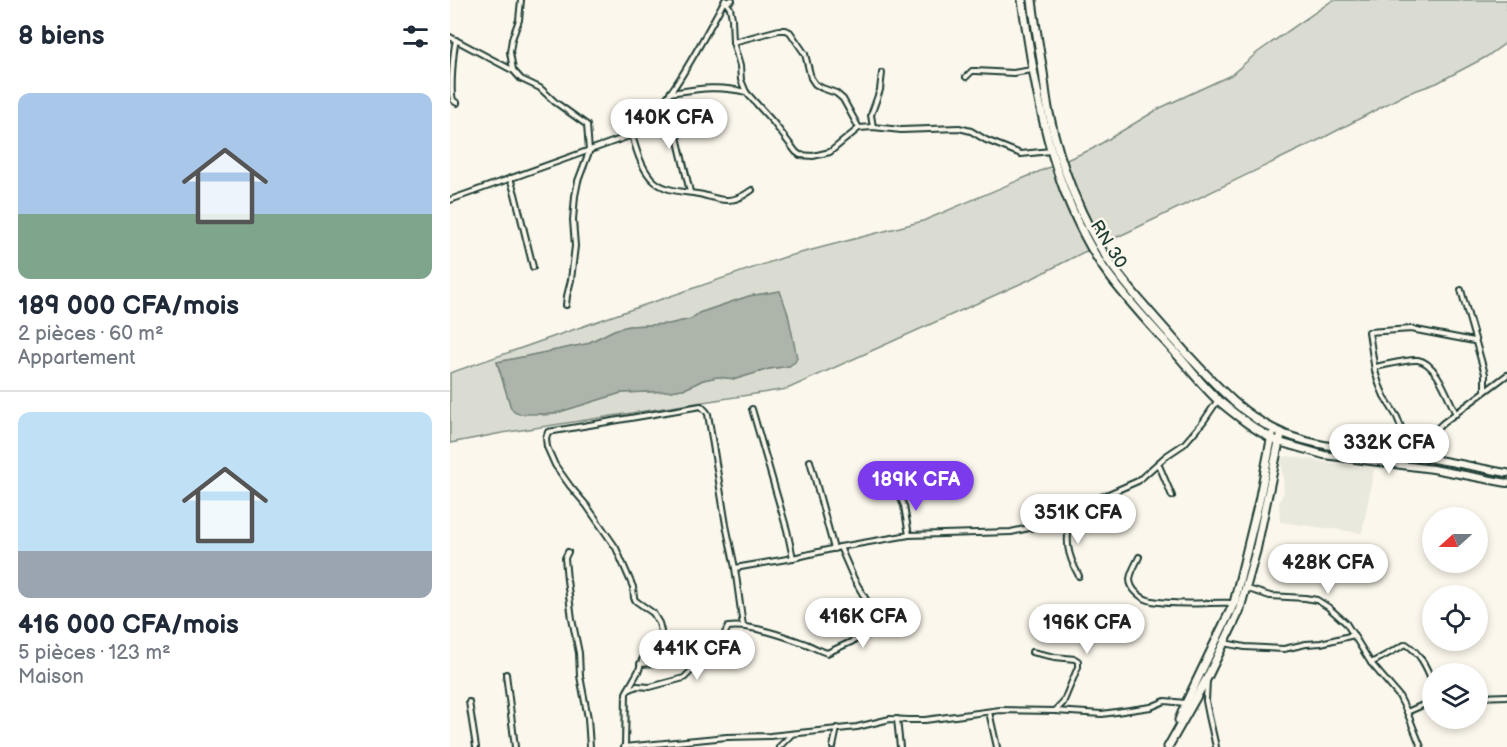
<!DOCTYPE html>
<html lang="fr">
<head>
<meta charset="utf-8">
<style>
	:root { --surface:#fff; --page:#f6f6f7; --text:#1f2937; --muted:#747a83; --line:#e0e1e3; --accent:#7c3aed }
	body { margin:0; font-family:"Balsamiq Sans",sans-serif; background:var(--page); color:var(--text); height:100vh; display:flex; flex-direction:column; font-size:22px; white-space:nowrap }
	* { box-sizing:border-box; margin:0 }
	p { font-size:20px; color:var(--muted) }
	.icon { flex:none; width:33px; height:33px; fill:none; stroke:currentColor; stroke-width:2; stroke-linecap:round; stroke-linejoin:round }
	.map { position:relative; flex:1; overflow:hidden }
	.drawer { display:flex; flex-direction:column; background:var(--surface); width:450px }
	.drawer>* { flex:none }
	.needle { width:39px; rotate:249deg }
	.fabs { position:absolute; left:972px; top:507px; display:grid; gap:12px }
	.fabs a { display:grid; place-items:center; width:66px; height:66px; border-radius:50%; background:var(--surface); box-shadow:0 3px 9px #0003; font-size:30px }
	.price { position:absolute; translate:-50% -51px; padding:0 14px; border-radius:21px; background:#fff; color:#222; font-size:20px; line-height:39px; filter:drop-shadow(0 2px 3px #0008) }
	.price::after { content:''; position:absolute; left:50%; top:36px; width:18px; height:14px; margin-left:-9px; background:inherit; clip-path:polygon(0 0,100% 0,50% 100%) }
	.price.active { background:var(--accent); color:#fff }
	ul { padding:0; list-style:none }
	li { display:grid; align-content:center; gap:12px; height:318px; padding:0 18px }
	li+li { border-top:2px solid var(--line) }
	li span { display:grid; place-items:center; height:186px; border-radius:12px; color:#555 }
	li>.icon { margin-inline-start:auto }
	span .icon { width:108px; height:108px; fill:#fffc; stroke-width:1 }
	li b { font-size:26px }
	h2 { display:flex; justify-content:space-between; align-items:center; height:72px; padding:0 18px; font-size:26px }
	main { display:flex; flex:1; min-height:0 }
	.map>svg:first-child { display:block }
	.built { fill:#eae9de }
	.green { fill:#dbdcd1; stroke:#7d8c82; stroke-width:1.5; fill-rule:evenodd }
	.water { fill:#adb4aa; stroke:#74847b; stroke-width:1.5 }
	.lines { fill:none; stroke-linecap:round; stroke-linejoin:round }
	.street-casing { stroke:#1f3d34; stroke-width:8 }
	.secondary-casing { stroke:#1f3d34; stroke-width:10 }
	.primary-casing { stroke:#1f3d34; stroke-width:11 }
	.street { stroke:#fbf7ec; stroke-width:4 }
	.secondary { stroke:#fbf7ec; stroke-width:6 }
	.primary { stroke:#fbf7ec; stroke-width:7 }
	.labels { text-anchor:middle; stroke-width:4.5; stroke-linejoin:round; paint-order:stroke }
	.street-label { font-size:18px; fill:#1f3d34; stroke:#fbf7ec }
</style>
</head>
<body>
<main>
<section class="drawer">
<h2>8 biens<svg class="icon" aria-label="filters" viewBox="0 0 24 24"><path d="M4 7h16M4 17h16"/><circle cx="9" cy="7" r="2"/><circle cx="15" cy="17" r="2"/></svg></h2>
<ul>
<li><span style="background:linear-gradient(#a9c7e8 65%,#7fa58c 0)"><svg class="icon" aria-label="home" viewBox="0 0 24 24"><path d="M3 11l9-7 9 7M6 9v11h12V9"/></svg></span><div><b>189 000 CFA/mois</b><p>2 pièces · 60 m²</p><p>Appartement</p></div></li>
<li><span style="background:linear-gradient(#bfe0f5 75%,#9aa5b1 0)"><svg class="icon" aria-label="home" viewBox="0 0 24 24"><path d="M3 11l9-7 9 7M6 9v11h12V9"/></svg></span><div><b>416 000 CFA/mois</b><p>5 pièces · 123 m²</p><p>Maison</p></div></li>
</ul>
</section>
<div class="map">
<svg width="1057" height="747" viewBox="0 0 1057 747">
	<rect width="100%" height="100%" fill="#fbf7ec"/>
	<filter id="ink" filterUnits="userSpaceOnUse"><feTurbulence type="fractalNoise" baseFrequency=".0167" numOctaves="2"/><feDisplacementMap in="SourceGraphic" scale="12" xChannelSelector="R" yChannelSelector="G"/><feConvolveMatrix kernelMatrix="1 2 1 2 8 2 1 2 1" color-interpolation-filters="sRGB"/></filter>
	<g filter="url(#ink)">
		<polygon class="built" points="838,456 924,470 912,533 830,522 829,503 834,491 831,459"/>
		<path class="green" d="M883,0H1057V42L1036,57L1000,76L987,83L956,94L873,138L678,232L632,253L583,278L337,389L52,433L0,443V373L168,314L335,257L473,221L642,149L710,108L781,75L808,52ZM330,291L339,366L319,369L286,379L267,377L253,380L237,388L221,391L171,393L103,414L94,415L61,408L47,362L136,344L164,330L179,326L219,324L241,319L249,313L299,296Z"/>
		<polygon class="water" points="330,291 338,314 347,358 345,362 339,366 319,369 286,379 267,377 253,380 237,388 221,391 171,393 103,414 69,414 64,412 61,408 47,362 136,344 164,330 179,326 219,324 241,319 249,313 299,296"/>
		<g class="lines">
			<defs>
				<g id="street">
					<polyline points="71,0 69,20 62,39 60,52 63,70 71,79 90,88 105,102 137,125 139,151"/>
					<polyline points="275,1 280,8 282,18 283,42 290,66 291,80 296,92 323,122 346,152 350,155 363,156 380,152 409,128 423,127 451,130 509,128 521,131 536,140 571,154 601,151"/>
					<polyline points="276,2 282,0"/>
					<polyline points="0,37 62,70"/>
					<path d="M6,40C3,51 0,91 3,100C4,101 5,102 7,103"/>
					<polyline points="283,42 329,30 336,30 340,32 355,54 361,78 365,84 372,88 386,93 393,99 409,128"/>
					<polyline points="516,77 522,71 526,71 563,73 582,70"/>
					<path d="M220,93C248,89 267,85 296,92"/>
					<polyline points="212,102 224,124 240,192"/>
					<polyline points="423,127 421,115 430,90 432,73"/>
					<path d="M182,135C186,149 191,167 201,178C214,193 236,191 253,195C261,197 269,200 276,200C286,201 295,195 302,190"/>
					<polyline points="60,178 65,194 83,267"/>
					<path d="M0,200L182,135C223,102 249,45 275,0"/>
					<polyline points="1011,290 1035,374 1035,390"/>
					<polyline points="116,305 117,296 121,280 125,246 123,220 125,196 128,181 139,152"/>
					<path d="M925,367C936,365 957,359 968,360C987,363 998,398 1006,414"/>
					<polyline points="302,409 337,530 343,558"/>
					<polyline points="961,453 947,417 934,396 929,384 925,371 919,332 961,329 1024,341"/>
					<polyline points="960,454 993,423 1057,375"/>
					<polyline points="360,461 384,549"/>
					<polyline points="708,463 722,496"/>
					<polyline points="450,496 454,506 459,535"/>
					<path d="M620,515C616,542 616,552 629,576"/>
					<polyline points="118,552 115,558 117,580 122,619 129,653 130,676 138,718 140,747"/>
					<path d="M689,557C686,564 681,571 680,579C680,590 692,599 702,601C726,606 758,602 783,603"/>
					<polyline points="285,568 343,558 390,547 459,535 561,532 606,522 620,515 638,503 688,481 716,456 734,444 753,422 768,400"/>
					<polyline points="795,588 820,596 855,598 867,600 878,607 896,623 921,663 949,696 957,712 971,747"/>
					<polyline points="774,643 795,647 834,649 856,644 871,643 904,635"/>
					<polyline points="582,652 605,657 625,659 628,661 628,667 613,703 605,711"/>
					<path d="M921,663L956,644C970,653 976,666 982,681"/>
					<polyline points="190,664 255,660"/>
					<polyline points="56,674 65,747"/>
					<polyline points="757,680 756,701 759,716 766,747"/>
					<path d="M178,690L187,686L200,687L234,678L244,668L272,651L275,633L278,627C301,624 334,636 356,644C363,647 370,651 377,653L425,631L429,626V622L404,579L390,547"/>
					<polyline points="1028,697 1057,696"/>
					<polyline points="19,702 26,747"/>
					<polyline points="539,712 547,747"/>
					<polyline points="957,712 982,701"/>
					<polyline points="447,719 450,747"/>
					<polyline points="174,747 277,737 320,736 407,727 440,719 458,720 475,720 550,710 605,711 652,714 701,707 715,701 735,703"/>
					<polyline points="175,747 176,693 189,670 192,660 209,637 211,631 209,623 203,613 186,601 184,598 183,587 166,548 137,506 120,486 105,465 97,447 96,438 98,432 251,406 256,411 258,414 276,525 285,568 293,626"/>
					<polyline points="329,747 342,734"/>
					<polyline points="383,747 387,728"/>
				</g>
				<g id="secondary">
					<path d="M832,433C872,449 914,450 956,455C990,459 1023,467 1057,473"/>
					<polyline points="829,442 874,455 983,469 1057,483"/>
				</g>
				<g id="primary">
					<path d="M572,0C586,93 600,187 653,267C674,297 699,323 723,350C738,366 753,387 769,401C787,416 807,432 829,442"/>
					<path d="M582,0C585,24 589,48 593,72C595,86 596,100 599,113C610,165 631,220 661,264C683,295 710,323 735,352C764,383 792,416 832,433L829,442L806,551L789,612L757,678L718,747"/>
					<polyline points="729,720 736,703 784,603 809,501 822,435"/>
				</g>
			</defs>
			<use href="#street" class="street-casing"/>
			<use href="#secondary" class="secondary-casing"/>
			<use href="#primary" class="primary-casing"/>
			<use href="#street" class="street"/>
			<use href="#secondary" class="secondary"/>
			<use href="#primary" class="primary"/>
		</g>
	</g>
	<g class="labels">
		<g class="street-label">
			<text transform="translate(659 244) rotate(58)" y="6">RN 30</text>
		</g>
	</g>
</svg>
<div class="fabs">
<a><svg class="needle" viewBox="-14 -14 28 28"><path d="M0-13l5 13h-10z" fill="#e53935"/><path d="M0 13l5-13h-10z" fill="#747a83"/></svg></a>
<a><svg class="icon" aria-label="locate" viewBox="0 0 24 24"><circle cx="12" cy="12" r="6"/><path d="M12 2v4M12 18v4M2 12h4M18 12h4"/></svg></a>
<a><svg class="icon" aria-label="layers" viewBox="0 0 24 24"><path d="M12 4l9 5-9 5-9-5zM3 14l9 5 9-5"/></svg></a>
</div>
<b class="price" style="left:219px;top:150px">140K CFA</b>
<b class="price" style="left:939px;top:475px">332K CFA</b>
<b class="price active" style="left:466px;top:512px">189K CFA</b>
<b class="price" style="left:628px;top:545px">351K CFA</b>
<b class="price" style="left:878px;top:595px">428K CFA</b>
<b class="price" style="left:413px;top:649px">416K CFA</b>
<b class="price" style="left:637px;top:655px">196K CFA</b>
<b class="price" style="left:247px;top:681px">441K CFA</b>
</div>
</main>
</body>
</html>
